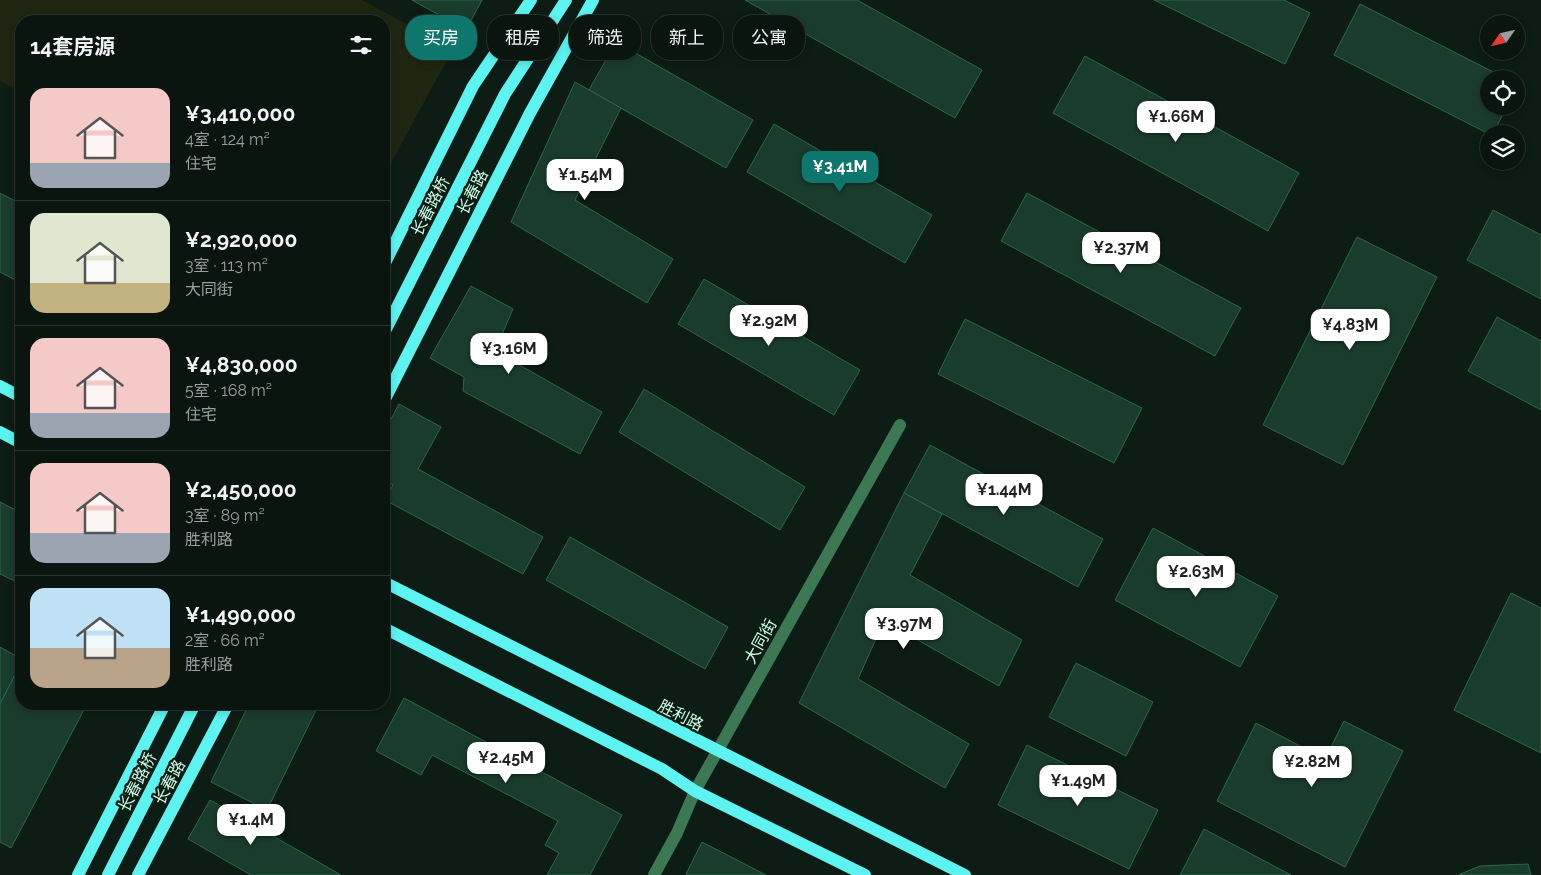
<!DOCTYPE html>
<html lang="zh">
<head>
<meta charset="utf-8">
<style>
	:root { --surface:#0a1510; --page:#131e19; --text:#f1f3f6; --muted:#999f9f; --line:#2a3430; --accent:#0f766e }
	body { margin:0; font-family:Raleway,"Noto Sans SC",sans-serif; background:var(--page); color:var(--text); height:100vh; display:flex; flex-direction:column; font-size:19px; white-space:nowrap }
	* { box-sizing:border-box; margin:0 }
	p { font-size:16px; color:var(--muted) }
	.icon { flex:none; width:28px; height:28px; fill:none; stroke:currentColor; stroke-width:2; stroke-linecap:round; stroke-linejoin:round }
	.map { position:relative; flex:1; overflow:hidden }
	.side { position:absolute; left:15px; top:15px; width:375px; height:695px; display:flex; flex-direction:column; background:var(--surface); border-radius:20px; box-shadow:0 2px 8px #0003,0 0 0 1px var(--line) }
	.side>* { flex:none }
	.top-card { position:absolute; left:405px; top:15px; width:475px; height:45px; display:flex; gap:10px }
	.needle { width:32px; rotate:236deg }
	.buttons { position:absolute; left:1480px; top:15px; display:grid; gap:10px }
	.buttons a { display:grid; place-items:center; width:45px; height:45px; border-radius:50%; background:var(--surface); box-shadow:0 2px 8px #0003,0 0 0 1px var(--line); font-size:25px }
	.price { position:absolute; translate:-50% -42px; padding:0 11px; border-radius:10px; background:#fff; color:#222; font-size:16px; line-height:32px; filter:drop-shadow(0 1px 2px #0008) }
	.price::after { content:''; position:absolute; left:50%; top:30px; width:15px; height:11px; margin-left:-8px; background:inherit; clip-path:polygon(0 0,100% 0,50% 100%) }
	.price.on { background:var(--accent); color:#fff }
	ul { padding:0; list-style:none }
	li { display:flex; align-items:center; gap:15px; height:125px; padding:0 15px }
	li+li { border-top:1px solid var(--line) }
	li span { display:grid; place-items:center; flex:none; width:140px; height:100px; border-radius:15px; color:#555 }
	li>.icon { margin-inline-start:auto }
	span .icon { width:60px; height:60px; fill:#fffc; stroke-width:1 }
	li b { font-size:21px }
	h2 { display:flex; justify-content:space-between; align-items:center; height:60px; padding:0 15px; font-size:21px }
	.chip { padding:0 18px; border-radius:20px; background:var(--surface); box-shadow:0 2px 8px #0003,0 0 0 1px var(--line); font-size:18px; line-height:45px }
	.chip.on { background:var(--accent); color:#fff }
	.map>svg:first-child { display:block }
	.green { fill:#1f2611 }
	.building { fill:#1a3c2d; stroke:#2e664d }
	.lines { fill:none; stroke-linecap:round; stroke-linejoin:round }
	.minor { stroke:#3b7853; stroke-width:12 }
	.major { stroke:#5cf3f0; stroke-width:12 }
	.labels { text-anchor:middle; stroke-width:4.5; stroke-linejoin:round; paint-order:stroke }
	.street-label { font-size:16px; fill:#ccfbe2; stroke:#0d1c15 }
</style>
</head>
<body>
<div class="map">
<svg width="1541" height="875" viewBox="0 0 1541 875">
	<rect width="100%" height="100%" fill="#0d1c15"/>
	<polygon class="green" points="0,0 362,0 453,49 384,176 384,21 21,21 21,92 0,81"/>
	<g class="building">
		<polygon points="412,0 482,0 466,30"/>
		<polygon points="745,0 857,0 982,70 955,118"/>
		<polygon points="1154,0 1284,0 1310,13 1285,64"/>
		<polygon points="1360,4 1507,79 1489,79 1489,106 1507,106 1493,134 1489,134 1334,55"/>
		<polygon points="616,42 753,120 726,168 589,90"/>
		<polygon points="1085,56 1299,173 1268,231 1053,113"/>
		<polygon points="575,82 621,108 575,200 673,259 647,303 511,222"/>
		<polygon points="774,124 932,215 905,263 747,172"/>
		<polygon points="0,193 21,204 21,283 0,272"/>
		<polygon points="1027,193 1241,308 1215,356 1001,241"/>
		<polygon points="1493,210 1541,235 1541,299 1467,260"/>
		<polygon points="1357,237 1437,277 1343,465 1263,425"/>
		<polygon points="704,279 860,370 834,415 678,324"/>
		<polygon points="471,286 513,309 495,351 602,412 580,454 463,391 464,377 430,358"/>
		<polygon points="1497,317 1541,341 1541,410 1468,371"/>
		<polygon points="965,319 1142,408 1114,463 938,374"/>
		<polygon points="644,389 805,487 780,530 619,432"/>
		<polygon points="399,404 441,427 418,469 543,537 523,574 385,500 393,485 384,480 384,432"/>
		<polygon points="930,445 1103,539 1078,587 904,493"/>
		<polygon points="904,493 942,514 910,575 1022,640 999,686 884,621 858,679 969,744 945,788 799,703"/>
		<polygon points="0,502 21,513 21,584 0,574"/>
		<polygon points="1153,528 1278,596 1240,667 1115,600"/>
		<polygon points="570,537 728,627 705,669 546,580"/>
		<polygon points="1511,593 1541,608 1541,753 1454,710"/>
		<polygon points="0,647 21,659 21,663 0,704"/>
		<polygon points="21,663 21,704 87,704 11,848 0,842 0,704"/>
		<polygon points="1076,663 1153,702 1126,756 1049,717"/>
		<polygon points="404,698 622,815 590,875 547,875 559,853 545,845 558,821 432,755 421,775 376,751"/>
		<polygon points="249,704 319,704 267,810 211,782"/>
		<polygon points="1344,721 1403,751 1345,867 1217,801 1256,723 1325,759"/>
		<polygon points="1027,745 1158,810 1129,869 998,805"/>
		<polygon points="210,800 341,875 251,875 188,839"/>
		<polygon points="1204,829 1291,875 1180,875"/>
		<polygon points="702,842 766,875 687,875 686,874"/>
		<polygon points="1528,864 1531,875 1458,875 1480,866"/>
	</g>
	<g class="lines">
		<polyline class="minor" points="654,875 677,833 695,791 900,425"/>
		<g class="major">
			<polyline points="384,265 473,86 531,0"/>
			<polyline points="384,333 505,94 566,0"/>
			<polyline points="0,386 21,397"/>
			<polyline points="384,401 530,113 593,0"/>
			<polyline points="0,432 21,443"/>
			<polyline points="384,582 965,875"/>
			<polyline points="384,628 662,769 695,791 865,875"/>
			<polyline points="78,875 165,704"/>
			<polyline points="108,875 195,704"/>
			<polyline points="138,875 228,704"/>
		</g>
	</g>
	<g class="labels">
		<g class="street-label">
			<text transform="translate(472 192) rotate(-63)" y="6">长春路</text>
			<text transform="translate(430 206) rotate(-63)" y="6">长春路桥</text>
			<text transform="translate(760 641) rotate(-61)" y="6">大同街</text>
			<text transform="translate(681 715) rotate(27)" y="6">胜利路</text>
			<text transform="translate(137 782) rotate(-63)" y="6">长春路桥</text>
			<text transform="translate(169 782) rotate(-62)" y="6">长春路</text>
		</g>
	</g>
</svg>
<div class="buttons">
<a><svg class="needle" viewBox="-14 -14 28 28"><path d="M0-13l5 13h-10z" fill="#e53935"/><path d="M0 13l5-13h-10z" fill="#999f9f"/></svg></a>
<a><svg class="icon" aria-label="locate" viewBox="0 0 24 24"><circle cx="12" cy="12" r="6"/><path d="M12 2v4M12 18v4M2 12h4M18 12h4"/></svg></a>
<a><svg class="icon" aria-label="layers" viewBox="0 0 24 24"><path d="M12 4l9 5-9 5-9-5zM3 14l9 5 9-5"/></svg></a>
</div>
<b class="price" style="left:1176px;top:143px">¥1.66M</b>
<b class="price on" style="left:840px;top:193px">¥3.41M</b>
<b class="price" style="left:585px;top:201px">¥1.54M</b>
<b class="price" style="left:1121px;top:274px">¥2.37M</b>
<b class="price" style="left:769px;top:347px">¥2.92M</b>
<b class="price" style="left:1350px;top:351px">¥4.83M</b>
<b class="price" style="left:509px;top:375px">¥3.16M</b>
<b class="price" style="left:1004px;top:516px">¥1.44M</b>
<b class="price" style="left:1196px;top:598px">¥2.63M</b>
<b class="price" style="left:904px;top:650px">¥3.97M</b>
<b class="price" style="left:506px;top:784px">¥2.45M</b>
<b class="price" style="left:1312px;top:788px">¥2.82M</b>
<b class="price" style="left:1078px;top:807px">¥1.49M</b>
<b class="price" style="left:251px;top:846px">¥1.4M</b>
<div class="top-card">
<a class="chip on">买房</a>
<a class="chip">租房</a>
<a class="chip">筛选</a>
<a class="chip">新上</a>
<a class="chip">公寓</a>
</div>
<section class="side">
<h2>14套房源<svg class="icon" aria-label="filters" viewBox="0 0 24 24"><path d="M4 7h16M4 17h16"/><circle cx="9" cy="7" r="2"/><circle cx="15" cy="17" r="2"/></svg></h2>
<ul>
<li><span style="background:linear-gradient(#f6c9c9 75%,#9aa5b1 0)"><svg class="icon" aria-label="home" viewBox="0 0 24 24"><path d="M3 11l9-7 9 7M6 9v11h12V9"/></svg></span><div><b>¥3,410,000</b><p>4室 · 124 m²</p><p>住宅</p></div></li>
<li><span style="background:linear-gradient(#dfe7d0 70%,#c2b280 0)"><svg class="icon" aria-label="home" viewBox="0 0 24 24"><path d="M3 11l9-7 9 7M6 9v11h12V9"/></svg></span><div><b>¥2,920,000</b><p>3室 · 113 m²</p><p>大同街</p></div></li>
<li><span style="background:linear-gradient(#f6c9c9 75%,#9aa5b1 0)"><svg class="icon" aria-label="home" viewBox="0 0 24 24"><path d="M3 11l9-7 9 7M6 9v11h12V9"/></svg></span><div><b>¥4,830,000</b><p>5室 · 168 m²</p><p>住宅</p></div></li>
<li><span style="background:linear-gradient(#f6c9c9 70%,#9aa5b1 0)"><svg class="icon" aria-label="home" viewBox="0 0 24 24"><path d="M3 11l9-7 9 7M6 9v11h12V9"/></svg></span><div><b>¥2,450,000</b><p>3室 · 89 m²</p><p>胜利路</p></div></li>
<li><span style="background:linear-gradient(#bfe0f5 60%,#b9a48a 0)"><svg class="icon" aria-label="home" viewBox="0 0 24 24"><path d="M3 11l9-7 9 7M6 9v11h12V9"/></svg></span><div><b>¥1,490,000</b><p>2室 · 66 m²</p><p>胜利路</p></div></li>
</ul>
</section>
</div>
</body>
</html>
